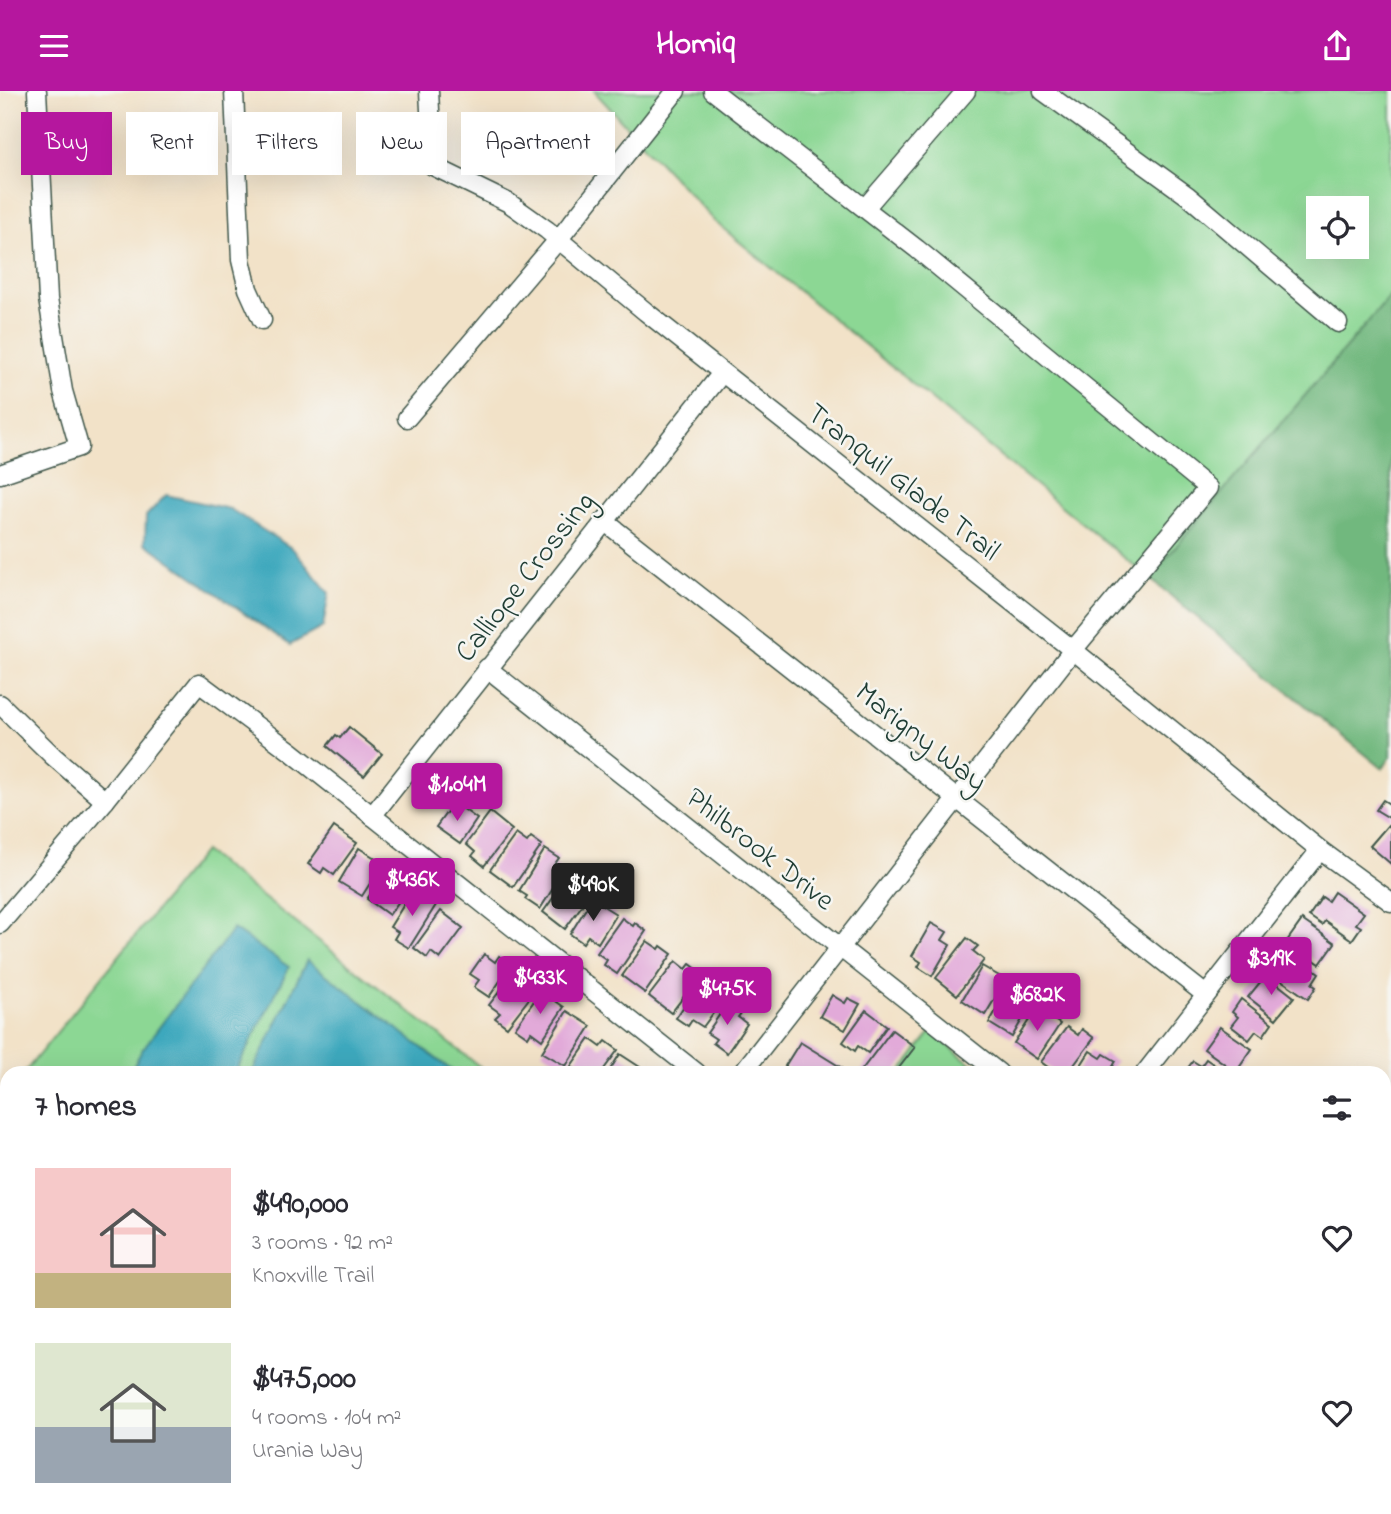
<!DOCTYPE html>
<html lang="en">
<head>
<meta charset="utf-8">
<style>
	:root { --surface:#fff; --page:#f2f2f3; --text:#2b2b33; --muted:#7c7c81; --accent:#b5179e }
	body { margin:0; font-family:"Indie Flower",sans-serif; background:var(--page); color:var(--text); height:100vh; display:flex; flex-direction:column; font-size:26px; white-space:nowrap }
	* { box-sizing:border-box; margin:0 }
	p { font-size:23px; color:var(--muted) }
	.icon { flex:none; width:38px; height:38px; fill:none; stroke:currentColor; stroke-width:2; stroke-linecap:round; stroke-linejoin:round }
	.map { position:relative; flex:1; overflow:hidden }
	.side { position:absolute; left:0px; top:975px; width:1391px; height:450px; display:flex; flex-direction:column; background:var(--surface); border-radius:21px 21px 0 0; box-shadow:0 7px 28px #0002 }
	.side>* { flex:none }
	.banner { position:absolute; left:21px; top:21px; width:700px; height:63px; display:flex; gap:14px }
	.fabs { position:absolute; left:1306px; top:105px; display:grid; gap:14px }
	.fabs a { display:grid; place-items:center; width:63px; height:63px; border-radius:0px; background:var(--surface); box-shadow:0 7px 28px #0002; font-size:35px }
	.price { position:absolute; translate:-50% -60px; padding:0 16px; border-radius:7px; background:var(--accent); color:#fff; font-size:23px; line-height:46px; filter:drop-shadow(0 2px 4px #0008) }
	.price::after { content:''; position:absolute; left:50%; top:42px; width:21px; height:16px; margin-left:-10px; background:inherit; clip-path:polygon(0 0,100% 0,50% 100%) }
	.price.selected { background:#222; color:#fff }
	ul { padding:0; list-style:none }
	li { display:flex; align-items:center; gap:21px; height:175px; padding:0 35px }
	li span { display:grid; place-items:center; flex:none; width:196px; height:140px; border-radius:0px; color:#555 }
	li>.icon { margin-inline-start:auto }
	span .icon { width:84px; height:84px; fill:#fffc; stroke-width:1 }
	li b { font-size:30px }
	h2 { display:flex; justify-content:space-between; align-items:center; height:84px; padding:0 35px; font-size:30px }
	.chip { padding:0 24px; border-radius:0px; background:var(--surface); box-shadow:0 7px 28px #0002; font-size:24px; line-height:63px }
	.chip.selected { background:var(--accent); color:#fff }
	header { display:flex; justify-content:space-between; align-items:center; height:91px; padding:0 35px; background:var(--accent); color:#fff; font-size:32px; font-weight:700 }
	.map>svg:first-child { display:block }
	.green { fill:#8cd794; stroke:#568a64; stroke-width:2; fill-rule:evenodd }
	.forest { fill:#71b87e; stroke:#487a59; stroke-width:2 }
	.water { fill:#3da8bd; stroke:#2e7278; stroke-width:2 }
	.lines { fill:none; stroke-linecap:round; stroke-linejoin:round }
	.stream { stroke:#3da8bd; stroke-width:4.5 }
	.building { fill:#e2aad9 }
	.minor-casing { stroke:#3f564a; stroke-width:21 }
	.minor { stroke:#fff; stroke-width:18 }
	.labels { text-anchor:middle; stroke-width:5; stroke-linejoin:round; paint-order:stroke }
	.street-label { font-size:30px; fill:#1f3d34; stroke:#f6f6f2 }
</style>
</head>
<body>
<header><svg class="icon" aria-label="menu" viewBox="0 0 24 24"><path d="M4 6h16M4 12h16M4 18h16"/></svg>Homiq<svg class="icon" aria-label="share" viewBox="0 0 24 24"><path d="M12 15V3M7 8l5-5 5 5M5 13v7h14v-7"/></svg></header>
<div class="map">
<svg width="1391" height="1423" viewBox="0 0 1391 1423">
	<rect width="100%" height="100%" fill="#f6f6f2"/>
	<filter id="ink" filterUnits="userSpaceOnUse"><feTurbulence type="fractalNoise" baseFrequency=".0143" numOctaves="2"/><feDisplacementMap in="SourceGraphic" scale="14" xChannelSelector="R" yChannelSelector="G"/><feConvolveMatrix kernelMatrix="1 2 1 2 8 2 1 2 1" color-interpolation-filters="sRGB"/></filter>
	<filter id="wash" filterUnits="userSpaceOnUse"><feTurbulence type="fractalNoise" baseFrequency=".00686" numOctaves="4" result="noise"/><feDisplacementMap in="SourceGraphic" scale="28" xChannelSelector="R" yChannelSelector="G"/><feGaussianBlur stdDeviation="1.57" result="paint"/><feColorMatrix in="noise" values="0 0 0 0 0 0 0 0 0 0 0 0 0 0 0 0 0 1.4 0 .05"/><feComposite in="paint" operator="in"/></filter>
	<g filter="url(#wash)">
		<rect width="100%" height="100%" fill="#f2e2c8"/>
		<g class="green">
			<path d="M594,0H1391V204L1149,487L714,130ZM1318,117H1356V156H1318Z"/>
			<polygon points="204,760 488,982 24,982"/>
			<polygon points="931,941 983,982 900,982"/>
			<polygon points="7,1003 7,1418 921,1418 917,1423 0,1423 0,1012"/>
		</g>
		<polygon class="forest" points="1391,204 1391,666 1382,677 1149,487"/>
		<g class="water">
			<polygon points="166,404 230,418 293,458 329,502 323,536 290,554 145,452 146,425"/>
			<polygon points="233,838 289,876 235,982 130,982 142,959"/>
			<polygon points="307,869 455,982 252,982"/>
		</g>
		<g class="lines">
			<g class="stream">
				<polyline points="0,1255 7,1258"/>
				<polyline points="161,1418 171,1423"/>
			</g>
		</g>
		<g id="blocks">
			<g class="building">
				<polygon points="349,636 382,663 364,685 327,655 336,644 340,647"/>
				<polygon points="1383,709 1391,714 1391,728 1376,719"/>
				<polygon points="454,711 477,728 460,753 436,736"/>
				<polygon points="490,721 512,739 484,775 472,765 475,761 466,753"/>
				<polygon points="1388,734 1391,737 1391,773 1370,755"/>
				<polygon points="334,736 357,752 334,784 324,777 321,782 308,773"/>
				<polygon points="516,743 527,751 531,746 542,754 513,796 490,779"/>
				<polygon points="359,757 383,772 362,805 339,791"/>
				<polygon points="545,758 559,767 554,774 564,780 540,818 525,808 527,805 519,800"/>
				<polygon points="387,779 410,795 389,824 367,808"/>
				<polygon points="566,789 588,806 565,838 543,821"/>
				<polygon points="413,799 436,814 409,857 394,848 398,841 390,836"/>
				<polygon points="1334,801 1364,822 1356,833 1361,836 1352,849 1325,830 1322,834 1309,825 1322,806 1328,810"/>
				<polygon points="592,808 616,823 598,852 588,845 583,852 570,843"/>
				<polygon points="441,820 463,837 440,868 431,861 427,867 414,857"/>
				<polygon points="622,827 633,835 635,832 646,840 617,883 604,874 607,869 597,862"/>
				<polygon points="1302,829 1335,852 1320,873 1287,850"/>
				<polygon points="931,832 947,841 942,849 950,854 932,885 918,876 921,871 912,865"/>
				<polygon points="967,847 978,855 973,860 984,869 957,904 936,887"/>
				<polygon points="647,850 659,858 661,855 672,863 645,902 622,885"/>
				<polygon points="1283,856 1319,882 1312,893 1316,896 1308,908 1267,879"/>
				<polygon points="484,863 495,871 499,865 511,874 489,906 474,896 479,889 470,883"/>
				<polygon points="676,870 686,878 690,873 702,882 671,922 649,905"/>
				<polygon points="982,875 1006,889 985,924 962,909"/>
				<polygon points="516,879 538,896 507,936 495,927 500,922 489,914"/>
				<polygon points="1266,884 1294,906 1276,928 1248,906"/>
				<polygon points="1012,892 1022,897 1018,905 1031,913 1012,946 989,932"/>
				<polygon points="698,894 715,906 719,901 725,906 703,936 692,929 688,935 676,927"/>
				<polygon points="541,900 564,916 542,949 531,941 528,946 515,937"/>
				<polygon points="832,904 845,912 848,907 860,913 845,939 820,925"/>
				<polygon points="1241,908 1272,932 1263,945 1256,940 1249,949 1231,935 1238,926 1232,921"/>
				<polygon points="729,910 743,920 738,926 747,933 727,962 713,952 716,948 707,942"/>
				<polygon points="1037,917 1060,933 1037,968 1014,952"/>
				<polygon points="866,919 887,935 868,962 858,955 855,960 843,951"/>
				<polygon points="567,920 591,935 566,975 542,961"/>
				<polygon points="1067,936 1078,944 1082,938 1094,947 1068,982 1056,982 1041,971"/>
				<polygon points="1220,936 1252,958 1236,981 1204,958"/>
				<polygon points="892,939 915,956 895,982 863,982 861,980"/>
				<polygon points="590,948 601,956 606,950 618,959 601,982 580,982 571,975"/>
				<polygon points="800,951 850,982 795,982 785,975"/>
				<polygon points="1090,960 1101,967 1104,963 1116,970 1109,982 1076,982"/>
				<polygon points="620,963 643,978 641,982 608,982"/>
				<polygon points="1206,968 1226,982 1184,982 1193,970 1201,975"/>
				<polygon points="1155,1418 1190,1418 1186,1423 1151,1423"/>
				<polygon points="1310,1418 1342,1418 1338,1423 1306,1423"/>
				<polygon points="1351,1418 1378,1418 1383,1421 1381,1423 1348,1423"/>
			</g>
		</g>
	</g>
	<g filter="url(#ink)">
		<use href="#blocks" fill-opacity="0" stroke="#3f564a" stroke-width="2"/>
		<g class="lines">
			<defs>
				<g id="minor">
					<polyline points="234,0 241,169 248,198 262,229"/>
					<polyline points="429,0 433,75 509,112 547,139 646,221 1073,559 1320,759 1391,811"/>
					<polyline points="713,0 917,158 1208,397 1073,559 742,982"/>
					<polyline points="1043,0 1188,105 1338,232"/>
					<polyline points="865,117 966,0"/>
					<polyline points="407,327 558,149 676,0"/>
					<polyline points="0,383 79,356 63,300 48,208 37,0"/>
					<polyline points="604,430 1206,904"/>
					<polyline points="487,577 999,982"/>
					<polyline points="0,613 53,665 105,710"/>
					<polyline points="372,725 722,282"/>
					<polyline points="0,833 105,710 199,592 293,662 697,982"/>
					<polyline points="1145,982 1320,759"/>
					<polyline points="1384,1050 1391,1041"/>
					<polyline points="1384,1287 1391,1292"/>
					<polyline points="1246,1418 1253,1423"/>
				</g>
			</defs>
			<use href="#minor" class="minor-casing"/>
			<use href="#minor" class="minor"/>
		</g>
	</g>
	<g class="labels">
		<g class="street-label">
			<text transform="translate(904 390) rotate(38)" y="10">Tranquil Glade Trail</text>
			<text transform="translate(524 485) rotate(-52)" y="10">Calliope Crossing</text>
			<text transform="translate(922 645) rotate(38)" y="10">Marigny Way</text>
			<text transform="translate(761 757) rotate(38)" y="10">Philbrook Drive</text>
		</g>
	</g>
</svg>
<div class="fabs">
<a><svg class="icon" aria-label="locate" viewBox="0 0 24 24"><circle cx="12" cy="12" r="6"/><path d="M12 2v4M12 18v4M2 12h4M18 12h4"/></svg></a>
</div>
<b class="price" style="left:457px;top:732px">$1.04M</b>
<b class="price" style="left:412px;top:827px">$436K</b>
<b class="price selected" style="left:593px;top:832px">$490K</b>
<b class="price" style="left:1271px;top:906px">$319K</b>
<b class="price" style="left:540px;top:925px">$433K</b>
<b class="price" style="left:727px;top:936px">$475K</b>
<b class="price" style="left:1037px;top:942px">$682K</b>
<div class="banner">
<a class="chip selected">Buy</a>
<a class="chip">Rent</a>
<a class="chip">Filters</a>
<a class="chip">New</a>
<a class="chip">Apartment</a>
</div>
<section class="side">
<h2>7 homes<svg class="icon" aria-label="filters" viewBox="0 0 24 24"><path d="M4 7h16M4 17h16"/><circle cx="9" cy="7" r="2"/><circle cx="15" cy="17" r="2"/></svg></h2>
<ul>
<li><span style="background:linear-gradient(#f6c9c9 75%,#c2b280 0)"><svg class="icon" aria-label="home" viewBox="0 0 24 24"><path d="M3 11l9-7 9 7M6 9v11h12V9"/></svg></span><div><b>$490,000</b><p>3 rooms · 92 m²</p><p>Knoxville Trail</p></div><svg class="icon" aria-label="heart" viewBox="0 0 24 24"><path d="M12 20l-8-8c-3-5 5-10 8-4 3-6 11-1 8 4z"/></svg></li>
<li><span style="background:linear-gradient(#dfe7d0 60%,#9aa5b1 0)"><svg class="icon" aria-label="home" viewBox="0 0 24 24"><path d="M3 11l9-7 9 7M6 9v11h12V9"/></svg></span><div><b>$475,000</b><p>4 rooms · 104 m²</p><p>Urania Way</p></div><svg class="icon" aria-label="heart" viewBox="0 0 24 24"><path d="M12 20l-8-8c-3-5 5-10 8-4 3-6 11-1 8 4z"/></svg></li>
</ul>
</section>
</div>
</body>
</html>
